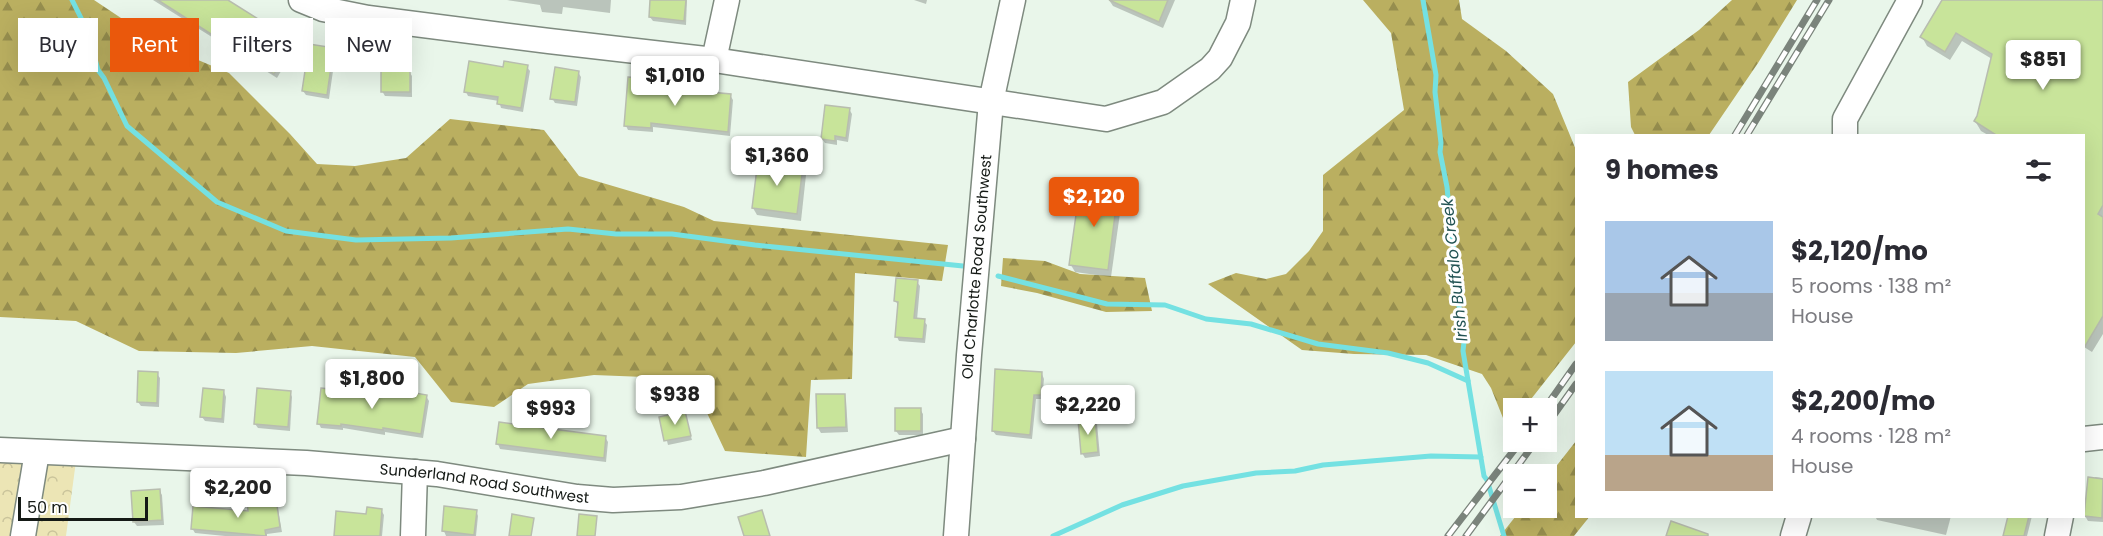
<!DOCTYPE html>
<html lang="en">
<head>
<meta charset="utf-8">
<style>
	:root { --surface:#fff; --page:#f2f2f3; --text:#2b2b33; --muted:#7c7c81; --accent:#ea580c }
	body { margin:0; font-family:Poppins,sans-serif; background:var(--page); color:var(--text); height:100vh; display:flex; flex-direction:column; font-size:22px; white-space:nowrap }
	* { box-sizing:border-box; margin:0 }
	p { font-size:20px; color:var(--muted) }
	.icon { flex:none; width:33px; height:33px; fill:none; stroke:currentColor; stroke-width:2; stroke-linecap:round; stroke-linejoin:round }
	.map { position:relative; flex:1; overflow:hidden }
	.sheet { position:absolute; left:1575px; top:134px; width:510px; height:384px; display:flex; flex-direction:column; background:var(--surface); border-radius:0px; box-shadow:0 6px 24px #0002 }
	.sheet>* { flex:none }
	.guide { position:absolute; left:18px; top:18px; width:570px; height:54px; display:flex; gap:12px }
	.fabs { position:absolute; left:1503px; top:398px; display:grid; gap:12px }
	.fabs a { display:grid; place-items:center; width:54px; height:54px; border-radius:0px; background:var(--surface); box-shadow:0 6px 24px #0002; font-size:30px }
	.scale { position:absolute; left:18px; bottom:15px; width:130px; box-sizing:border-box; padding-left:6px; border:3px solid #151a16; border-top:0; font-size:16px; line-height:21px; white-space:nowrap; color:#151a16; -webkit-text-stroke:4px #fff; paint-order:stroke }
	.price { position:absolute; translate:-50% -51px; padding:0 14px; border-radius:6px; background:#fff; color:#222; font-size:20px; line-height:39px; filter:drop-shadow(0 2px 3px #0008) }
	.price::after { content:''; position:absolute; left:50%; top:36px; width:18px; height:14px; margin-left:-9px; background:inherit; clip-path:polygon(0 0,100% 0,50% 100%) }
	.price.selected { background:var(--accent); color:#fff }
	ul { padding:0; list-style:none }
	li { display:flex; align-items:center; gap:18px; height:150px; padding:0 30px }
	li span { display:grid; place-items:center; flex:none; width:168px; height:120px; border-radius:0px; color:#555 }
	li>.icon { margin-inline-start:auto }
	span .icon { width:72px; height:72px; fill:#fffc; stroke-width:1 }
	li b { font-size:26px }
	h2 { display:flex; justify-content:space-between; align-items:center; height:72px; padding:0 30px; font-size:26px }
	.pill { padding:0 21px; border-radius:0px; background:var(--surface); box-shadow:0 6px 24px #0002; font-size:21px; line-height:54px }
	.pill.selected { background:var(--accent); color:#fff }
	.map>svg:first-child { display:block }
	.forest { fill:url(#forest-firs) }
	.park { fill:url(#park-crowns) }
	.shadow { fill:#0003 }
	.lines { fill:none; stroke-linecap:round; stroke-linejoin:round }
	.stream { stroke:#74e1e2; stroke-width:5 }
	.building { fill:#c8e49a; stroke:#b8bdaf; stroke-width:1.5 }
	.minor-casing { stroke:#7e8a7f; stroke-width:27 }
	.minor { stroke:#fff; stroke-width:24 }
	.rail-casing { stroke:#7b847c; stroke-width:7 }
	.rail { stroke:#fff; stroke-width:4.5; stroke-dasharray:14; stroke-linecap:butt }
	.labels { text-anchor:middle; stroke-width:6; stroke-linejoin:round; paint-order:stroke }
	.street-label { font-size:15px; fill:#151a16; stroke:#fff }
	.water-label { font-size:16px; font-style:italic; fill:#225353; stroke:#fff }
</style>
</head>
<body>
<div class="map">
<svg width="2103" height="536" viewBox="0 0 2103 536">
	<defs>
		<pattern id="forest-firs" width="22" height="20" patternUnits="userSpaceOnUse" patternTransform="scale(1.5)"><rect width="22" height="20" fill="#baaf60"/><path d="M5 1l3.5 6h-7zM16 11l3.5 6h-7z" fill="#968e4e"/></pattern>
		<pattern id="park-crowns" width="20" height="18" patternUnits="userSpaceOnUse" patternTransform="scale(1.5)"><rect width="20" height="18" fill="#ece5b5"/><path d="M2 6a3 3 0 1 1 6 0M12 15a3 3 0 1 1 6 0" fill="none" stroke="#cac49b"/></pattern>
	</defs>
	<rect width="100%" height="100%" fill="#e9f6ea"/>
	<g class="forest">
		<polygon points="0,0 94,0 160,44 229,73 290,134 317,164 355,166 406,158 450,119 544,130 579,176 684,207 714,221 948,245 942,281 855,273 852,379 811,380 806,457 725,451 699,396 670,378 594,375 528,384 494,407 451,402 415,357 312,346 236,353 139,351 76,321 0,317"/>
		<polygon points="1363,0 1459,0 1462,19 1506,51 1553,94 1576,150 1576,342 1524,408 1514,408 1513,421 1507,428 1491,388 1482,374 1426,355 1354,354 1302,350 1208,284 1236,273 1266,279 1286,274 1309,251 1323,231 1323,175 1404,110 1391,33"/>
		<polygon points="1732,0 1797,0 1758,63 1709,135 1635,135 1631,127 1628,82 1699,30"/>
		<polygon points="1003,258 1045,261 1080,274 1145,278 1152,311 1106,312 1037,293 1001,286"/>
		<polygon points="1576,441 1576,516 1590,516 1574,536 1500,536 1523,507 1546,507 1547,478"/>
	</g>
	<polygon class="park" points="0,451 76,461 66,536 0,536"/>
	<g class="shadow">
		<polygon points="153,0 222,0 292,42 295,47 277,78"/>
		<polygon points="507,0 611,0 610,13 563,7 562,14 542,12 540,5"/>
		<polygon points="652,0 687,0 686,25 653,21 650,17"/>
		<polygon points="914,0 927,0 926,4"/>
		<polygon points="1109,0 1175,0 1163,28 1113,6"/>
		<polygon points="1944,0 2103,0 2103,334 2092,352 2084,347 2084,135 1988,135 1981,131 1975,121 1978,116 1992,59 1962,41 1950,60 1927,46 1922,37"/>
		<polygon points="340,50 343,55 340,72 333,71 329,99 306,95 303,91"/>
		<polygon points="527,67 530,71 523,112 501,108 499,101 468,96 466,92 504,68"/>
		<polygon points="409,71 412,76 412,97 385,96 382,91"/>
		<polygon points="578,72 581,77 577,106 555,103 552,98"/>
		<polygon points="654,80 656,89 730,95 733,100 730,136 653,127 653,132 628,130 626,126"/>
		<polygon points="849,109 852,114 848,142 837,140 837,145 825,143 822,139"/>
		<polygon points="802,168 806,175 801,221 757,215 753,208"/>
		<polygon points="1117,192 1122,199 1111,277 1075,272 1071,265"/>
		<polygon points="917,282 920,286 917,320 924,321 927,325 925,343 899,341 897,337 898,306 896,301"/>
		<polygon points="157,374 160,378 159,407 141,406 138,402"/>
		<polygon points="1042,374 1044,379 1042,399 1036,399 1032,439 996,435 993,431"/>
		<polygon points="224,392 226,397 224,423 205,421 202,417"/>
		<polygon points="290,392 292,397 290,431 258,428 255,424"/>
		<polygon points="844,395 846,400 848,432 821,433 818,428"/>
		<polygon points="426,396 429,401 423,438 385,432 385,435 343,428 343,430 321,428 319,424 405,398"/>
		<polygon points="920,409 923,414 923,435 899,435 896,431"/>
		<polygon points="684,413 692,440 668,445 661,418"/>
		<polygon points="1094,419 1097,423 1100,456 1085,458 1082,453"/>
		<polygon points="605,437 608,442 606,462 500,449 498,444"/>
		<polygon points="2095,477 2103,478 2103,522 2088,521 2085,516"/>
		<polygon points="159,490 162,495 164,525 137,526 134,522"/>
		<polygon points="275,500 277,504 282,532 267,534 267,536 225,536 195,533 192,528 250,513"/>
		<polygon points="381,510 384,515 382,536 336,536 367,515"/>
		<polygon points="476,511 478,516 476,536 446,536 444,531"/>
		<polygon points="1875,516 1951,516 1946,535 1877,520"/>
		<polygon points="2009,516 2032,516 2027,536 2004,536"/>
	</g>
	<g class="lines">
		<g class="stream">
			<polyline points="72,0 87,30 98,70 104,78 127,126 217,202 286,231 356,240 451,238 568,229 616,234 672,234 755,245 963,266"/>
			<polyline points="1423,0 1436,75 1435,92 1441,143 1440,152 1447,187 1452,239 1456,260 1455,269 1459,290 1458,299 1464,342 1463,351 1484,476 1487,480 1504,536"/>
			<polyline points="998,276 1107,304 1165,305 1206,319 1251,324 1318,344 1388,353 1428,363 1468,381"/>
			<polyline points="1053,536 1122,505 1183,486 1256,473 1295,471 1323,465 1431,456 1481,457"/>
		</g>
	</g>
	<g class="building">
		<polygon points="158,0 228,0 293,41 274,74"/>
		<polygon points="650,0 686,0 684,21 649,17"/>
		<polygon points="1109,0 1168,0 1159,22"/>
		<polygon points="1942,0 2103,0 2103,205 2098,214 2103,217 2103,316 2084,348 2084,135 1996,135 1974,121 1977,116 1992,54 1956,33 1945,52 1920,37"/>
		<polygon points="309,44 341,49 338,67 331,67 327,95 302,91"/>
		<polygon points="469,61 503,67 504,61 528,65 521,108 497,104 498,97 464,92"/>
		<polygon points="555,67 579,71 575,102 550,99"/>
		<polygon points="381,69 410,70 410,92 381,92"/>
		<polygon points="628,77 655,79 654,87 731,94 728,132 651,123 651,128 624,126"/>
		<polygon points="825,105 850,108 846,138 835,136 835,141 821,139"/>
		<polygon points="758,160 803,166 797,214 752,208"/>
		<polygon points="1080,186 1118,191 1108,270 1069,265"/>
		<polygon points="896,278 918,280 914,318 925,319 923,339 895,337 898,302 894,301"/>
		<polygon points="995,369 1042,372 1041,395 1034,395 1030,435 992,431"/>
		<polygon points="138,371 158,372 157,403 137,402"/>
		<polygon points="203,388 224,390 222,419 200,417"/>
		<polygon points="257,388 291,391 288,427 254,424"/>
		<polygon points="321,388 364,393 364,391 403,397 404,391 427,395 421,434 383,428 383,430 341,424 341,426 317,424"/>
		<polygon points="816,394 845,394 846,427 817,428"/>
		<rect x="895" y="408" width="26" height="23"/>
		<polygon points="685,411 691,436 664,441 659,417"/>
		<polygon points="1095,417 1098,452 1081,454 1078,419"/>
		<polygon points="499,422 606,436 604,458 496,444"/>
		<polygon points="2088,477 2103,479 2102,518 2084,516"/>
		<polygon points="160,489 162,520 133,522 131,491"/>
		<polygon points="276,498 280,527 265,530 266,536 191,529 193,506 248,511 247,502"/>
		<polygon points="444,506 477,510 474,535 442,531"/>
		<polygon points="367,507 382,509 380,536 334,536 336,511 366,514"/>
		<polygon points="762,510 770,536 744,536 738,517"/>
		<polygon points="512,514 534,518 531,536 509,536"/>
		<polygon points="579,514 597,516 595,536 577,536"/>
		<polygon points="2008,516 2029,516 2024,536 2003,536"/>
		<polygon points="1671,521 1708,534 1708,536 1666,536"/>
	</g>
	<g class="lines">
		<defs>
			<g id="minor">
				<polyline points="301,0 323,9 368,18 549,41 714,60 1106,119 1163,102 1210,69 1220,58 1238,23 1243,0"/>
				<polyline points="714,60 727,0"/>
				<polyline points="1845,135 1845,119 1910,0"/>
				<polyline points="2084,439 2103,437"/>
				<path id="s1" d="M0,450L306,463L437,474L577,497L613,500L681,497L764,483L963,439"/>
				<polyline points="23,536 37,452"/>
				<polyline points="413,536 415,472"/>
				<path id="s2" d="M956,536L969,355L991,102L1013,0"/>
				<polyline points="1793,536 1799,516"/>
				<polyline points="2057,536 2061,516"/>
			</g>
		</defs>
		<use href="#minor" class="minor-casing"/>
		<use href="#minor" class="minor"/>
		<defs>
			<g id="rail">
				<polyline points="1735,135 1817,0"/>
				<polyline points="1747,135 1829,0"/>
				<polyline points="1545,408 1576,364"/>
				<polyline points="1546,426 1576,384"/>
				<polyline points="1448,536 1521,441"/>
				<polyline points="1466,536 1536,441"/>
			</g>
		</defs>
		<use href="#rail" class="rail-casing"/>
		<use href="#rail" class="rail"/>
	</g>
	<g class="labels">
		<g class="street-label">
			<text dy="5" stroke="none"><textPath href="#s2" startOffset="270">Old Charlotte Road Southwest</textPath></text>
			<text dy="5" stroke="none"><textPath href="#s1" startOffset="486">Sunderland Road Southwest</textPath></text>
		</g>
		<g class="water-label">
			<text transform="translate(1454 270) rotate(-96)" y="6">Irish Buffalo Creek</text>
		</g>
	</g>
</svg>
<div class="fabs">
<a>+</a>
<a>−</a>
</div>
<div class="scale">50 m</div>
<b class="price" style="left:2043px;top:91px">$851</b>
<b class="price" style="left:675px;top:107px">$1,010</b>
<b class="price" style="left:777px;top:187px">$1,360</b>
<b class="price selected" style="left:1094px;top:228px">$2,120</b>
<b class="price" style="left:372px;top:410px">$1,800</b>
<b class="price" style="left:675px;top:426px">$938</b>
<b class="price" style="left:1088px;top:436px">$2,220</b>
<b class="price" style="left:551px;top:440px">$993</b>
<b class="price" style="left:238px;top:519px">$2,200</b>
<div class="guide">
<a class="pill">Buy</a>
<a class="pill selected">Rent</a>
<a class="pill">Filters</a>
<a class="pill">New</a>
</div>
<section class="sheet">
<h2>9 homes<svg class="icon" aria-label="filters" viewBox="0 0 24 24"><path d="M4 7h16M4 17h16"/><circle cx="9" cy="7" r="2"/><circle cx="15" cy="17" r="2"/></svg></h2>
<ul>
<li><span style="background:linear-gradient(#a9c7e8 60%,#9aa5b1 0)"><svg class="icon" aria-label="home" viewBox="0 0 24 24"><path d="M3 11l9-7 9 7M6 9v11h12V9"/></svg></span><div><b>$2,120/mo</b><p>5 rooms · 138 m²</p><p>House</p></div></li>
<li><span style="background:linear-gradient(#bfe0f5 70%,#b9a48a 0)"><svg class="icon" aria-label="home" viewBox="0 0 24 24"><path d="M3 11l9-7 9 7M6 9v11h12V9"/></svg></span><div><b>$2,200/mo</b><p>4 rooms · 128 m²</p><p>House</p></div></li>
</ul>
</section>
</div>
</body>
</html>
